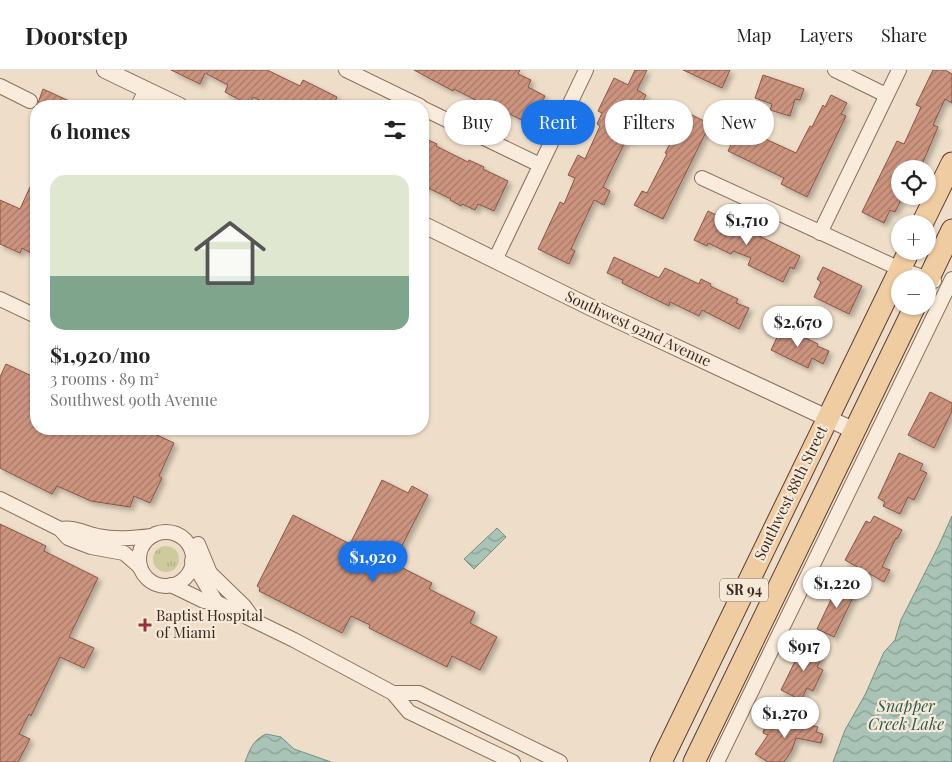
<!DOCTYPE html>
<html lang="en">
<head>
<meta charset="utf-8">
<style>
	:root { --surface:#fff; --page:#f2f2f2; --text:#222; --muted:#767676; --line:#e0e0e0; --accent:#1a73e8 }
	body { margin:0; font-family:"Playfair Display",serif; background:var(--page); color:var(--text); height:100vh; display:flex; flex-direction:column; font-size:19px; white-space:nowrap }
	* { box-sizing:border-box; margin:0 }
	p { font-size:16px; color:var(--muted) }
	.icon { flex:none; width:28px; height:28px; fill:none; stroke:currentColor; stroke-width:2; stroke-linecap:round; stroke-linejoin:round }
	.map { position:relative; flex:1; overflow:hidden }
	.details { position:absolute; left:30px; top:30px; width:399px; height:335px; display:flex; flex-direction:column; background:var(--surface); border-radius:20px; box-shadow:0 1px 4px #0004 }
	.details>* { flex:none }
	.banner { position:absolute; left:444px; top:30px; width:432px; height:45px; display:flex; gap:10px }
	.tools { position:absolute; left:891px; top:90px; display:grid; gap:10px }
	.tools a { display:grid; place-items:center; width:45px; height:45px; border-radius:50%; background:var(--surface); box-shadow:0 1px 4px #0004; font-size:25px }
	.price { position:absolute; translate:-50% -42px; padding:0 11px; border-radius:18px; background:#fff; color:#222; font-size:16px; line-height:32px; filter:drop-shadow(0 1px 2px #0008) }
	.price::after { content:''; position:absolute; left:50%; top:30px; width:15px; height:11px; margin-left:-8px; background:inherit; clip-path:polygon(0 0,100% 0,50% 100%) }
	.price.active { background:var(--accent); color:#fff }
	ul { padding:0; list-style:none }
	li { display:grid; align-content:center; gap:10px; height:265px; padding:0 20px }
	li+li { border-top:1px solid var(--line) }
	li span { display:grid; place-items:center; height:155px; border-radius:15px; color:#555 }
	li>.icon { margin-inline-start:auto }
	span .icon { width:90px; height:90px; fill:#fffc; stroke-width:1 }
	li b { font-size:21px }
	h2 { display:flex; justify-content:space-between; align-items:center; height:60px; padding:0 20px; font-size:21px }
	.pill { padding:0 18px; border-radius:22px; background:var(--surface); box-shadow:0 1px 4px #0004; font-size:18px; line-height:45px }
	.pill.active { background:var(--accent); color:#fff }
	header { display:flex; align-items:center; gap:30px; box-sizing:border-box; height:70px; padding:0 25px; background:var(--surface); border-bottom:1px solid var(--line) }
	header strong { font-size:24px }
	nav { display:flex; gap:28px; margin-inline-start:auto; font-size:18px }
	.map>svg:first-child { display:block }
	.grass { fill:url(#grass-tufts) }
	.water { fill:url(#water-waves); stroke:#709184 }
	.building { fill:url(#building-hatch); stroke:#8a5543; filter:url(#shadow) }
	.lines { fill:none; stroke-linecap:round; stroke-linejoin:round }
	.minor-casing { stroke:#8b6f5d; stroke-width:16 }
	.tertiary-casing { stroke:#8b6f5d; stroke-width:18 }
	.primary-casing { stroke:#593e31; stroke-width:23 }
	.minor { stroke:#f9ecdc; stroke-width:14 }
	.tertiary { stroke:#f9ecdc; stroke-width:16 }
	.primary { stroke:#f0cca2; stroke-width:21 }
	.poi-dot { fill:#992e3f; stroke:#f6e9d8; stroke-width:2 }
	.labels { text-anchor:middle; stroke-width:4.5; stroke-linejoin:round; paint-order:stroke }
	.shield { fill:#f6e9d8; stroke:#736358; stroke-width:1 }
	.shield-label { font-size:14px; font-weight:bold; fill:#3b2a21 }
	.street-label { font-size:15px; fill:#3b2a21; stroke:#f6e9d8 }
	.poi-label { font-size:15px; fill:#3b2a21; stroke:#f6e9d8; text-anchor:start }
	.water-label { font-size:16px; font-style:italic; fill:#305b52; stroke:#f6e9d8 }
</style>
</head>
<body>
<header>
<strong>Doorstep</strong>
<nav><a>Map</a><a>Layers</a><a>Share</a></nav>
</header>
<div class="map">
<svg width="952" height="692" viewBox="0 0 952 692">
	<defs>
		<pattern id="grass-tufts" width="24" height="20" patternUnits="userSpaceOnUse" patternTransform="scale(1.25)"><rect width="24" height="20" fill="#cdcb9c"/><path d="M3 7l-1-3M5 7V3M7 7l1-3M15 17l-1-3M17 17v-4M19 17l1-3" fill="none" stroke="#b1ae86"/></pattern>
		<pattern id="water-waves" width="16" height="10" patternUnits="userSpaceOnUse" patternTransform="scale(1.25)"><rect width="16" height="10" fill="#a9c3b7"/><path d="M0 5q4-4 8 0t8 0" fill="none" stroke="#8b9f94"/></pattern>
		<pattern id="building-hatch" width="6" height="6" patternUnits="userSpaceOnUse" patternTransform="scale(1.25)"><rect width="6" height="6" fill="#cc947f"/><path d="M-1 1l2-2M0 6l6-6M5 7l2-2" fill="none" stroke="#a77968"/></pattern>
		<filter id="shadow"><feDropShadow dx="3.5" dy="3.5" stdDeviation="2.5" flood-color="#0004"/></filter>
	</defs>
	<rect width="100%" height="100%" fill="#eedec9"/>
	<circle class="grass" cx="166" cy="489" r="13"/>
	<g class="water">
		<polygon points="952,446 952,692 833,692 845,660 865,625 884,582 895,570 901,550 939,475"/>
		<polygon points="497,458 506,467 474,499 464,489"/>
		<path d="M266,664L281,667L294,679L331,692H245C250,679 253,670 266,664Z"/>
	</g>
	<g class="building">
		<polygon points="171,0 267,0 300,16 303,10 337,27 333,36 272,36 253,27 249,35 225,22 228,15 205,3 200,14"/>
		<polygon points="414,0 520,0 518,4 531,10 528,17 545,26 531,55 506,42 505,45 454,19 453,21"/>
		<polygon points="635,0 647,0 637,20 646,25 632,54 639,58 632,71 627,68 603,117 610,121 604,135 594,130 571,179 575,181 569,194 538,179 560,132 564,134 575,108 568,105 578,85 585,89 600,56 597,54 602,43 598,41 614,8 628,15"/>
		<polygon points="683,0 730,0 722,18"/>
		<polygon points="933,0 945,0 952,4 952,33 945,29 933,55 938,57 920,99 900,99 900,132 895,142 890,140 884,153 862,142 897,71 904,74 921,37 916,35"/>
		<polygon points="763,5 804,19 800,30 795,29 790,46 770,40 772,34 755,28"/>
		<polygon points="43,19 80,36 37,36"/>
		<polygon points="831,25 847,33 841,44 846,46 807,127 781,114 784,108 728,81 735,66 731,64 735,55 796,83 810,56 812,57 823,35 825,37"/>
		<polygon points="680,39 710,54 663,149 634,135 642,121 647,123 667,84 665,83 670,74 664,71"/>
		<polygon points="422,67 437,74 436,76 468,92 469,90 484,97 483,99 508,111 494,141 478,134 475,140 462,134 461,136 450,130 451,129 422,115"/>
		<polygon points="36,104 36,177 33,184 22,178 20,183 0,174 0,130 20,139"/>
		<polygon points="708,141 800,186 794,199 790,197 783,212 748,195 751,188 733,181 731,184 708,173 707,176 694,170"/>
		<polygon points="614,187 659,208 665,198 699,214 701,209 711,214 710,216 738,229 736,233 749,238 739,259 702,240 699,246 670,232 669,236 622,213 623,210 607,203"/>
		<polygon points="823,197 862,216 849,244 814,227 821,212 817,209"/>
		<polygon points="782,257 818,274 817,276 829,281 823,294 812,288 808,298 771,280"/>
		<polygon points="6,294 36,308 36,359 144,359 174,373 159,406 162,408 150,433 134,426 130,437 91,431 57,416 52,424 0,398 0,307"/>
		<polygon points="930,322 952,333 952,341 934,378 908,365"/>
		<polygon points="899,383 923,394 920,400 927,403 914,430 908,427 900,444 883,436 885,432 878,428"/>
		<polygon points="382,410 408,423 412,416 428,425 393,493 432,513 429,519 475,542 470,553 497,567 480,600 452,586 447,597 369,558 370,555 351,546 342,563 259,521 260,518 257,516 293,445 350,474"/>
		<polygon points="874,446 902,460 897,469 896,468 882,497 890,500 884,512 845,490 866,451 870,453"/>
		<polygon points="0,454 46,476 44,481 98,508 69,567 94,578 84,598 60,587 31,646 29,644 19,664 30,669 18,692 0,692"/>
		<polygon points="840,511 857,519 834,567 817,559"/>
		<polygon points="805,571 818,578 816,583 822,587 817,597 823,600 813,621 807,618 801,630 781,620"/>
		<polygon points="767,647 797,656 799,652 818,657 816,662 823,664 821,673 796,668 792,680 784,692 768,692 755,684 768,665 763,663"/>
	</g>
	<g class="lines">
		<defs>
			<g id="minor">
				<polyline points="346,0 420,36"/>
				<polyline points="835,0 886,25"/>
				<polyline points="0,16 30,31"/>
				<polyline points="138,36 146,20"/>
				<polyline points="422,38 540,95"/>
				<polyline points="702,108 900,199 934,211"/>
				<polyline points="820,163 899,0"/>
				<polyline points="495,190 586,0"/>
				<polyline points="0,229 36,246"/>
				<polyline points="0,429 60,459 68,468 78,472 91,477 124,483 140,497"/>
				<path d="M60,459C77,457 82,463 98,466C116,470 134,468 152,466"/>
				<circle cx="166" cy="489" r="27"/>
				<polyline points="198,474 210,503 244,536 254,550"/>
				<polyline points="192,491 216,532"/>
				<polyline points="171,515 204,531 216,532 294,570 393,623 409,642 513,692"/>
				<polyline points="393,623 419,623 560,692"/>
				<polyline points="717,692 952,209"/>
			</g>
			<g id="tertiary">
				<polyline points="105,0 180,36"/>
				<polyline points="422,154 594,239 855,361"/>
			</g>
			<g id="primary">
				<polyline points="922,154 952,93"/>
				<polyline points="928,210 952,160"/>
				<polyline points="661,692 909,181"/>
				<polyline points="694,692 915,236"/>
			</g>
		</defs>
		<use href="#minor" class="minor-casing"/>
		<use href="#tertiary" class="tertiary-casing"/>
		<use href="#primary" class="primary-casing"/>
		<use href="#minor" class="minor"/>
		<use href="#tertiary" class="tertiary"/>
		<use href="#primary" class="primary"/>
	</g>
	<path class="poi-dot" d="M142.5 547.5h5v5h5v5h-5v5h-5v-5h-5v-5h5z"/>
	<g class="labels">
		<rect class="shield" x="720" y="508.5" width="48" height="23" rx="4"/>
		<g class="shield-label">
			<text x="744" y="525">SR 94</text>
		</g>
		<g class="street-label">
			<text transform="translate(638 259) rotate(25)" y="5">Southwest 92nd Avenue</text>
			<text transform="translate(791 423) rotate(-64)" y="5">Southwest 88th Street</text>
		</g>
		<g class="poi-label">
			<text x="156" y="551">Baptist Hospital<tspan x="156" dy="17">of Miami</tspan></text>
		</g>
		<g class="water-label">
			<text x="906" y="642">Snapper<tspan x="906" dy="18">Creek Lake</tspan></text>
		</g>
	</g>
</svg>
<div class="tools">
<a><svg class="icon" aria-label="locate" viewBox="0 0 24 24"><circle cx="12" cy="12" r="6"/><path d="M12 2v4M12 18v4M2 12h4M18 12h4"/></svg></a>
<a>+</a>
<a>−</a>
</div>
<b class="price" style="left:747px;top:176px">$1,710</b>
<b class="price" style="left:798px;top:278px">$2,670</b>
<b class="price active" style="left:373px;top:513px">$1,920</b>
<b class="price" style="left:837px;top:539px">$1,220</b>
<b class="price" style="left:804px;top:602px">$917</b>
<b class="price" style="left:785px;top:669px">$1,270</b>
<div class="banner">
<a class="pill">Buy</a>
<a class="pill active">Rent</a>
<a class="pill">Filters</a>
<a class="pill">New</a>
</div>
<section class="details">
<h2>6 homes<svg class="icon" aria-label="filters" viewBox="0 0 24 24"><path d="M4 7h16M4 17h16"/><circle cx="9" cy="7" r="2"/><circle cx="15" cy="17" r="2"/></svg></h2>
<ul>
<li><span style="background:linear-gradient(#dfe7d0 65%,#7fa58c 0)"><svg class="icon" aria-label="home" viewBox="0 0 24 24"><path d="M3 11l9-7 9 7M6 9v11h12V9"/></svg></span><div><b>$1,920/mo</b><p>3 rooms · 89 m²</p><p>Southwest 90th Avenue</p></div></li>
</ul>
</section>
</div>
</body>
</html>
